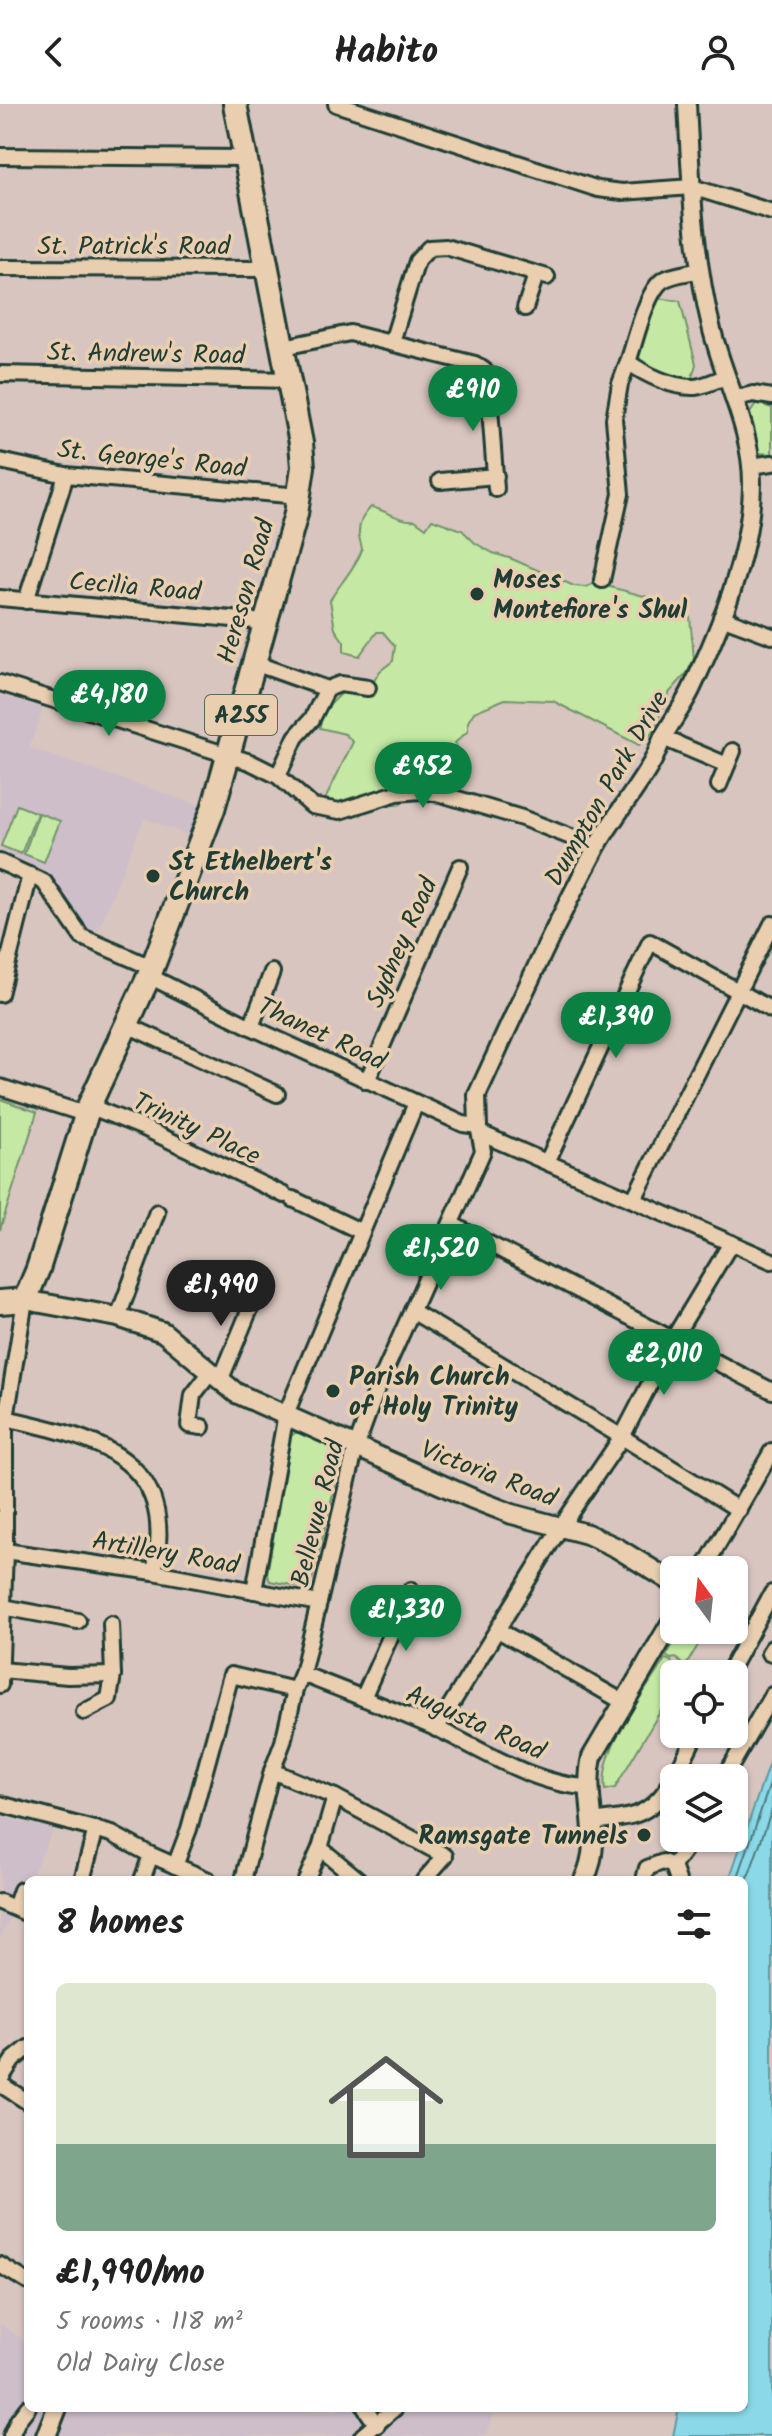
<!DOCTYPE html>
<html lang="en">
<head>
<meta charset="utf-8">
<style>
	:root { --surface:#fff; --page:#f2f2f2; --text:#222; --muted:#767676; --accent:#0b8043 }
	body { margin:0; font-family:Kalam,sans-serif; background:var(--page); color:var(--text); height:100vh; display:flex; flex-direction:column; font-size:30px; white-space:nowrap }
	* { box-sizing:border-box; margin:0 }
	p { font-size:26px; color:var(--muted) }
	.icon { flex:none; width:44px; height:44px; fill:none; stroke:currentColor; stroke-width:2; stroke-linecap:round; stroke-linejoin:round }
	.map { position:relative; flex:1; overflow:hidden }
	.details { position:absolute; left:24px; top:1772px; width:724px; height:536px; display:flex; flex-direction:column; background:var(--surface); border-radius:12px; box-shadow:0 2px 6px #0004 }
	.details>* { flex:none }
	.needle { width:52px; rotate:345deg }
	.fabs { position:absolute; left:660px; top:1452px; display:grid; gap:16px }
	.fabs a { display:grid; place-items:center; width:88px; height:88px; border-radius:12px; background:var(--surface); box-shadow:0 2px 6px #0004; font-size:40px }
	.price { position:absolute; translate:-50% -68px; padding:0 18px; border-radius:28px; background:var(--accent); color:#fff; font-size:26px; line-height:52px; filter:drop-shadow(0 2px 4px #0008) }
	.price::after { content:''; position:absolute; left:50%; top:48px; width:24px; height:18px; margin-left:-12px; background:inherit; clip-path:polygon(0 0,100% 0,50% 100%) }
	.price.active { background:#222; color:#fff }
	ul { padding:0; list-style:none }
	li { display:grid; align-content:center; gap:16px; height:424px; padding:0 32px }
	li span { display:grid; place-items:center; height:248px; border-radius:12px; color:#555 }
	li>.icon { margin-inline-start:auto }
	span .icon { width:144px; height:144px; fill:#fffc; stroke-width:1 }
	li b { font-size:34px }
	h2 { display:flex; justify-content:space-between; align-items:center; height:96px; padding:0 32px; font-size:34px }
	header { display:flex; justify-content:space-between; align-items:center; height:104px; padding:0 32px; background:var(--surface); font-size:36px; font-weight:600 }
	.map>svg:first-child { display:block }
	.built { fill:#cdbec9 }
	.green { fill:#c5e9a4; stroke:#72936c; stroke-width:2 }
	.water { fill:#8bd8e9; stroke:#609aa1; stroke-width:2 }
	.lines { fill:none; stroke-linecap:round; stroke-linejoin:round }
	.shore { stroke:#4a7b7c; stroke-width:2 }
	.minor-casing { stroke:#1f3d34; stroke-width:20 }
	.tertiary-casing { stroke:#1f3d34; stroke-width:22 }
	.secondary-casing { stroke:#1f3d34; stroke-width:24 }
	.primary-casing { stroke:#1f3d34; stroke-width:28 }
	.minor { stroke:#e9ceb0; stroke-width:14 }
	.tertiary { stroke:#e9ceb0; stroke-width:16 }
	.secondary { stroke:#e9ceb0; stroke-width:18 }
	.primary { stroke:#e9ceb0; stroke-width:22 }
	.poi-dot { fill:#1f3d34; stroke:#e9ceb0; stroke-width:3 }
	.labels { text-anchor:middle; stroke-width:7; stroke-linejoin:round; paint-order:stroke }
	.shield { fill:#e9ceb0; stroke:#5c6859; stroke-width:2 }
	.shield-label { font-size:24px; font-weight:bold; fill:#1f3d34 }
	.street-label { font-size:26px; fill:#1f3d34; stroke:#e9ceb0 }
	.poi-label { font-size:26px; font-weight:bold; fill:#1f3d34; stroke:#e9ceb0; text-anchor:start }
</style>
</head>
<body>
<header><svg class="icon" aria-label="back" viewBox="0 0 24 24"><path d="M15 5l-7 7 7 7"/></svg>Habito<svg class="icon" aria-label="person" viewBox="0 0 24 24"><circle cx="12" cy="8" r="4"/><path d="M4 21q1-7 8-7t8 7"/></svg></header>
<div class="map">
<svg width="772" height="2332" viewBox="0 0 772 2332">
	<rect width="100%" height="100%" fill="#d8c5bf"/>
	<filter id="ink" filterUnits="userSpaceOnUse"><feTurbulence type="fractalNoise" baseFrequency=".0125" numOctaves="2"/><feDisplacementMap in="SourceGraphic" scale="16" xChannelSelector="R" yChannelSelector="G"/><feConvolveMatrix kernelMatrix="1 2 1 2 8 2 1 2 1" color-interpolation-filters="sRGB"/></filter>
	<g filter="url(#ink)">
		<g class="built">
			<polygon points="0,591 43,604 29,644 202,702 192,733 144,714 95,833 86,826 48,768 0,746"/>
			<polygon points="0,1713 54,1725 0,1834"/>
			<polygon points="0,2220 28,2239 28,2304 282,2304 301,2307 337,2307 339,2304 499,2304 494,2309 485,2332 0,2332"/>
		</g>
		<g class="green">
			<path d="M656,194L680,197L696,260L691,277C673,275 634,267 637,242C639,227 650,209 656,194Z"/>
			<polygon points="757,299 772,304 772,350 759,349 750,309"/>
			<path d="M371,403C386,406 400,418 415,416L426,424L432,415L462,426L475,439L493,449L512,455L574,482L586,483L595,479L659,496L690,513L694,555L687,569L669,589L652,629L639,641L553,597L505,595L474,608L468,618V627L455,639L464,657V670L450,675L458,691L409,694L399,701L382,700L370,703L361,711L359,706L327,712L320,706L353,638L345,630L320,624C319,608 334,597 345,586L366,590L380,567L393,557L395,542L383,528H377L359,552L344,548V538L335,525L330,496C337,484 360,457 362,445C362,444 359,433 359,432C358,419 363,412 371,403Z"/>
			<polygon points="17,701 37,709 21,750 1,742"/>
			<polygon points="39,709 60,717 44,758 24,750"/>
			<polygon points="0,995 37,1008 0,1126"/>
			<polygon points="295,1329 300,1329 340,1347 342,1352 311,1480 308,1484 270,1477 267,1470 291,1332"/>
			<polygon points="682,1526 707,1526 685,1563 676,1554 671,1555 666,1552"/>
			<path d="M665,1555L671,1557L673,1563L685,1566L682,1570H674V1584L615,1684L605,1686C599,1644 644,1590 665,1555Z"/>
		</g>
		<polygon class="water" points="772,1650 772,2332 673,2332 679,2304 744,2304 744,1776 729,1776"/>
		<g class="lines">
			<g class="shore">
				<polyline points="737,1776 772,1674"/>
				<polyline points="744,1785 772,1705"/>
			</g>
			<defs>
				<g id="minor">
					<polyline points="336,0 598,85 622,88 692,83 772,108"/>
					<polyline points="0,52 246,54"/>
					<polyline points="0,164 268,165"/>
					<path d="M700,166C689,169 673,170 663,176C646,187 635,239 628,258C646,271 673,284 695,283C705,282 716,276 726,273"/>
					<polyline points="525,204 536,171"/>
					<polyline points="392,238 417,157 429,144 446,143 547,173"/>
					<polyline points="284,243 350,229 475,260 484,266 488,277 496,385"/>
					<polyline points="0,270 291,276"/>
					<polyline points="733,295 753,290 772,293"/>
					<polyline points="0,357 66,371 299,392"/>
					<polyline points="751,362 772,359"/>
					<polyline points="440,377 496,372"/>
					<polyline points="602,476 621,390 614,315 620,280 628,258"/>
					<polyline points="0,494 266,518"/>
					<polyline points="26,497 66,371"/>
					<polyline points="721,513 772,532"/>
					<polyline points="254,559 327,585 340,580 368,584"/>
					<polyline points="0,579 250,658 278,672 312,702 340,707 397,689 420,687 441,690 522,714 597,743"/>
					<polyline points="663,634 727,661"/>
					<polyline points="278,672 296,633 312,615 327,585"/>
					<polyline points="719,681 733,647"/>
					<polyline points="0,758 44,778 82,833 153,864"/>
					<polyline points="149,872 251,923 463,1020 478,1022 483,1047 377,1285 356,1343 302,1570 295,1586 283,1638 272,1667 244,1772 246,1776"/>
					<polyline points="0,890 30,771"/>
					<polyline points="127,921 277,990"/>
					<polyline points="251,923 272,868"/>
					<polyline points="367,977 460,763"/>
					<polyline points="0,983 85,1010"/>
					<polyline points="89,1002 144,1024 284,1091"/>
					<polyline points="480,1029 772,1157"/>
					<polyline points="547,1058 650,838 772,906"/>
					<polyline points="293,1095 362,1128"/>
					<polyline points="634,1095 772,820"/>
					<polyline points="451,1120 772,1287"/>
					<polyline points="412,1207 622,1333 739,1406"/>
					<polyline points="118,1213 157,1108"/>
					<polyline points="220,1277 252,1200 248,1175"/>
					<path d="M5,1314C96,1334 179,1353 154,1468"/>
					<polyline points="202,1323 189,1321 193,1291 211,1268"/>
					<polyline points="5,1447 154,1468 319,1499"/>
					<polyline points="703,1466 772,1347"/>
					<polyline points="254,1487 286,1310 416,999"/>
					<polyline points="3,1503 78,1517"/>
					<polyline points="498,1526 625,1599"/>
					<polyline points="772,1544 769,1549 772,1550"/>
					<polyline points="1,1566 68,1572 113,1571"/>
					<path d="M302,1570C348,1588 395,1606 440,1626C486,1648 537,1682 589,1683"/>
					<polyline points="728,1570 772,1489"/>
					<polyline points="0,1581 5,1447 5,1321 25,1196"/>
					<polyline points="363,1594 411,1486"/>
					<polyline points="84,1608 109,1595 113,1571 111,1520"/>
					<polyline points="436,1625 560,1424 622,1333 673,1235 731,1139"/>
					<polyline points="272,1667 335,1693 445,1752 424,1776"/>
					<polyline points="724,1674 772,1591"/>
					<polyline points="0,1700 112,1730 151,1751 208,1776"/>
					<path d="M594,1718C608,1715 624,1715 637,1710C668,1699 682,1656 696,1630"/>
					<polyline points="320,1744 359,1776"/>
					<polyline points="175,1762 189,1725 231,1571 295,1586"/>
					<polyline points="673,1762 693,1734"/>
					<polyline points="82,1776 96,1725"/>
					<polyline points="142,1776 151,1751"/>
					<polyline points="306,1776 320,1744 335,1693"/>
					<polyline points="644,1776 647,1764 663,1758 673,1762 678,1776"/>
					<polyline points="0,1798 28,1810"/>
					<polyline points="15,1804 21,1786"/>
					<polyline points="0,1976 13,1956 28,1944"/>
					<polyline points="0,1980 28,1998"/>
					<polyline points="0,2161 28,2178"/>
					<polyline points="365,2304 377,2321"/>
					<polyline points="11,2332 18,2316 28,2303"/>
					<polyline points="362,2332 395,2304"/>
				</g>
				<path id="tertiary" d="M478,1022L477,991C515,909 552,826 595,746C611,716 634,690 651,660C656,652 659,642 663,633C672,617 683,602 691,586C720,525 752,447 752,379C752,324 723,274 711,222C693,149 691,74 687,0"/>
				<g id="secondary">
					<polyline points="25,1196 118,1213 163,1228 236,1289 471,1394 512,1410 587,1430 617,1444 674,1479"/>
					<path d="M584,1776C605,1733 582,1696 592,1653L674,1514"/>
					<polyline points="46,2332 57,2304"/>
				</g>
				<polyline id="primary" points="0,1198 25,1196 38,1165 89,1002 149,872 213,705 296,410 303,363 301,339 235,0"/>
			</defs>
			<use href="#minor" class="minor-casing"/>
			<use href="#tertiary" class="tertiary-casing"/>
			<use href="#secondary" class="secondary-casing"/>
			<use href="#primary" class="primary-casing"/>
			<use href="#minor" class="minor"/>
			<use href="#tertiary" class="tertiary"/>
			<use href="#secondary" class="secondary"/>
			<use href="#primary" class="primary"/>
		</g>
	</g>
	<g class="poi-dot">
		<circle cx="477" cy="490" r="8"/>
		<circle cx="153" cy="772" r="8"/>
		<circle cx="333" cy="1287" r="8"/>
		<circle cx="644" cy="1731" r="8"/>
	</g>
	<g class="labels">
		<rect class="shield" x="205" y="591" width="72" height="40" rx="6"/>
		<g class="shield-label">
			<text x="241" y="619">A255</text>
		</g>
		<g class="street-label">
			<text x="134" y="150">St. Patrick's Road</text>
			<text transform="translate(146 249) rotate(1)" y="9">St. Andrew's Road</text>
			<text transform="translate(152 354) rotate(6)" y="9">St. George's Road</text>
			<text transform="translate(135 482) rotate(5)" y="9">Cecilia Road</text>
			<text transform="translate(245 487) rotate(-74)" y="9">Hereson Road</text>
			<text transform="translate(606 684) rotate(-60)" y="9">Dumpton Park Drive</text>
			<text transform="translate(401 838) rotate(-66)" y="9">Sydney Road</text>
			<text transform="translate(322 929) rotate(25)" y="9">Thanet Road</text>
			<text transform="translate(197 1024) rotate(25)" y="9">Trinity Place</text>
			<text transform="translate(489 1369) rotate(21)" y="9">Victoria Road</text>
			<text transform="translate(317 1409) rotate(-76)" y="9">Bellevue Road</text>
			<text transform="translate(166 1448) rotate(10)" y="9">Artillery Road</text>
			<text transform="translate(476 1618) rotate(24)" y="9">Augusta Road</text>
		</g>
		<g class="poi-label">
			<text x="493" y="484">Moses<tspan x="493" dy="30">Montefiore's Shul</tspan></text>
			<text x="169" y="766">St Ethelbert's<tspan x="169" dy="30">Church</tspan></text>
			<text x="349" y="1281">Parish Church<tspan x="349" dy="30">of Holy Trinity</tspan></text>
			<text x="628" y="1740" text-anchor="end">Ramsgate Tunnels</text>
		</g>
	</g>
</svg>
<div class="fabs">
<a><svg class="needle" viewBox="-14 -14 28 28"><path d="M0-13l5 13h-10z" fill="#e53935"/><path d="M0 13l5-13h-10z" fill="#767676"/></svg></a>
<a><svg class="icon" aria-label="locate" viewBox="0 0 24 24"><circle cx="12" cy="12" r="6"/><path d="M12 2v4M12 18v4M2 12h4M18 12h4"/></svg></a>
<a><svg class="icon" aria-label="layers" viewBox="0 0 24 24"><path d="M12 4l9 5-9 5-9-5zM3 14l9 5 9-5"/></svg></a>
</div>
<b class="price" style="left:473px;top:329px">£910</b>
<b class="price" style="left:109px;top:634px">£4,180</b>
<b class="price" style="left:423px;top:706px">£952</b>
<b class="price" style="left:616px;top:956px">£1,390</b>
<b class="price" style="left:441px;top:1188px">£1,520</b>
<b class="price active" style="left:221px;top:1224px">£1,990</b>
<b class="price" style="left:664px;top:1293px">£2,010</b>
<b class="price" style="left:406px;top:1549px">£1,330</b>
<section class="details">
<h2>8 homes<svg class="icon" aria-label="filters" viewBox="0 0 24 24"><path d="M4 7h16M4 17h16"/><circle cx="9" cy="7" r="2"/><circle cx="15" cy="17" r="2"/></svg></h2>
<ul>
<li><span style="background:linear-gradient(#dfe7d0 65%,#7fa58c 0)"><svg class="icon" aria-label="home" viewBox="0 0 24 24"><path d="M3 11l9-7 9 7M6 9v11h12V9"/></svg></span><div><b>£1,990/mo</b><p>5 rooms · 118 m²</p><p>Old Dairy Close</p></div></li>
</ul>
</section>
</div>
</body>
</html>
